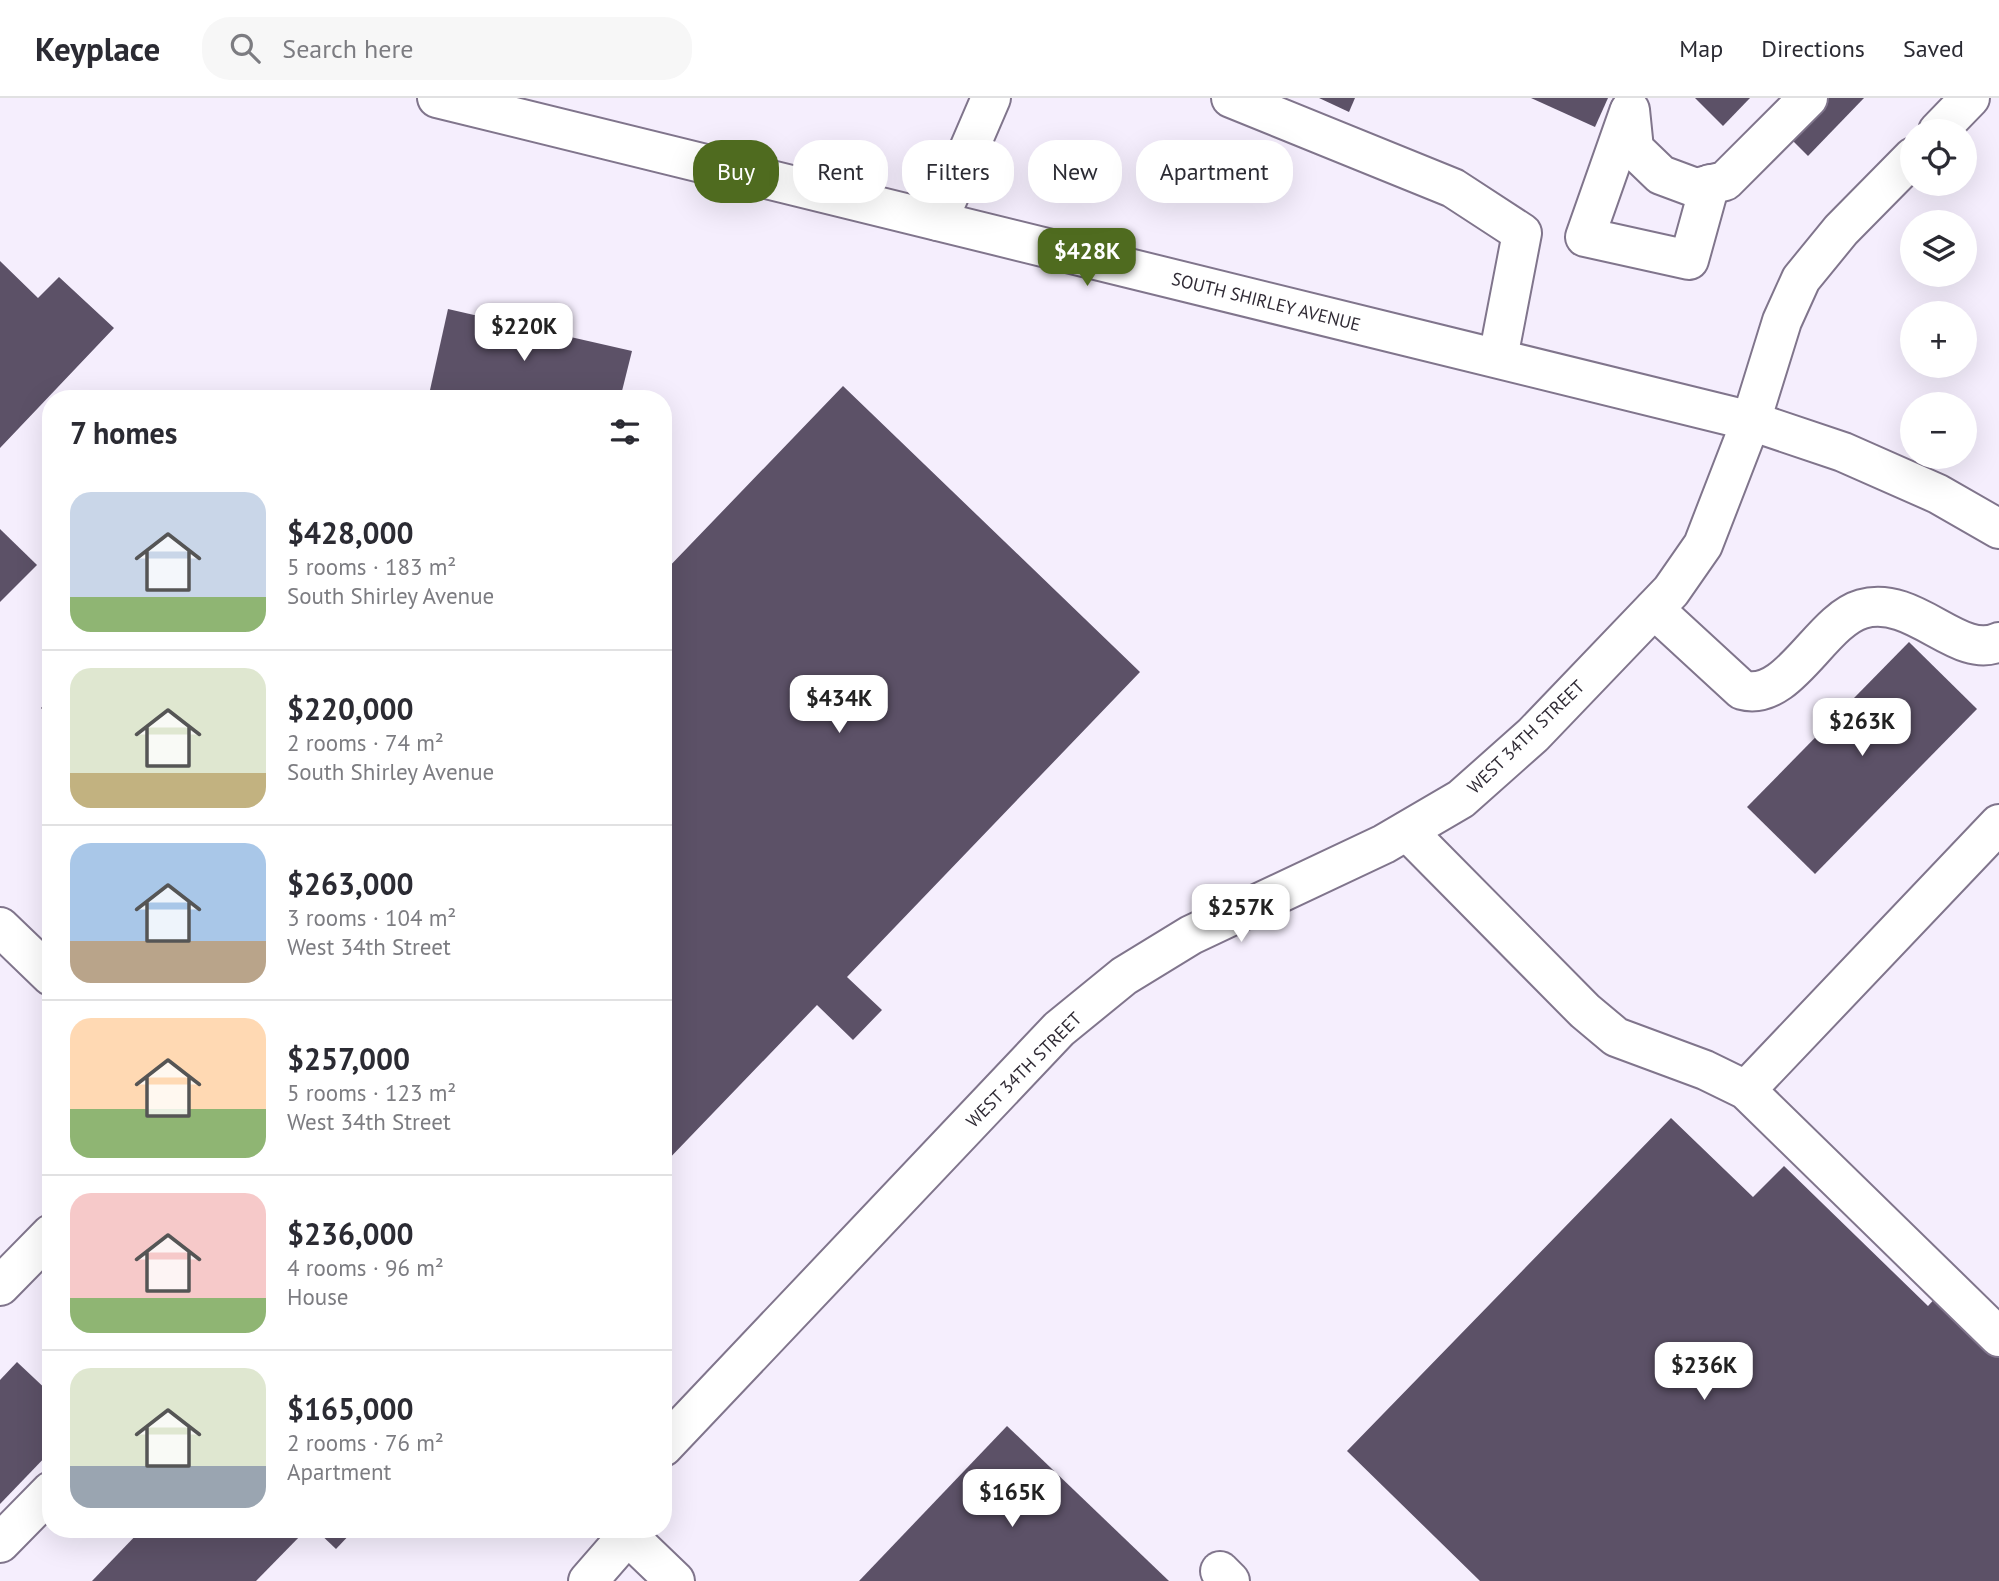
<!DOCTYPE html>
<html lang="en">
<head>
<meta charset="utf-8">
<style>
	:root { --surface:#fff; --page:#f7f7f7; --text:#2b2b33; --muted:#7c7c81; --line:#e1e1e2; --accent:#4f6b1f }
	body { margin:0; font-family:"PT Sans",sans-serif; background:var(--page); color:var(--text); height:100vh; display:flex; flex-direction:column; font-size:26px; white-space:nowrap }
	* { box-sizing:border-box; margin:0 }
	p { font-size:23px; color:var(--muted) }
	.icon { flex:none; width:38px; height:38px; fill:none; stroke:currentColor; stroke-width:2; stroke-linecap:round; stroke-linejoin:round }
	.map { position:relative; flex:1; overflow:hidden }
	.details { position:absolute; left:42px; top:292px; width:630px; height:1148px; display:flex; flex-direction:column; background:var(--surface); border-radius:28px; box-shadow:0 7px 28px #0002 }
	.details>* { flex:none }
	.guide { position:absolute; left:693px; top:42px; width:665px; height:63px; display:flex; gap:14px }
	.tools { position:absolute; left:1900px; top:21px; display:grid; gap:14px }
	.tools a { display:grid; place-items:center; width:77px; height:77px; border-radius:50%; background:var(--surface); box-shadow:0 7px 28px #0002; font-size:35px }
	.price { position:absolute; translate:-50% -60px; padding:0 16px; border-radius:14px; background:#fff; color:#222; font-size:23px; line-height:46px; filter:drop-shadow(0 2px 4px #0008) }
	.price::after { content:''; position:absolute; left:50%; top:42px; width:21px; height:16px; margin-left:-10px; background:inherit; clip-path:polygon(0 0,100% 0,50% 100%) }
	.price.active { background:var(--accent); color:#fff }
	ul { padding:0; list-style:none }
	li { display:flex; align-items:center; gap:21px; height:175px; padding:0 28px }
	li+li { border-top:2px solid var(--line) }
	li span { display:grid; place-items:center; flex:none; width:196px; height:140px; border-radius:21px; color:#555 }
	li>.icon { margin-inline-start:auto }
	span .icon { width:84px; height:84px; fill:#fffc; stroke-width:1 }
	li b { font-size:30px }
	h2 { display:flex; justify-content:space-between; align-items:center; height:84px; padding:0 28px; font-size:30px }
	.chip { padding:0 24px; border-radius:28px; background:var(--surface); box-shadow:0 7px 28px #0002; font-size:24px; line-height:63px }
	.chip.active { background:var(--accent); color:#fff }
	header { display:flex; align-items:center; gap:42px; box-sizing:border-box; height:98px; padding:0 35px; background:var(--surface); border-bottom:2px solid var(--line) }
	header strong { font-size:33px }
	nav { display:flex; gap:38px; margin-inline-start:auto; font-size:24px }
	.search { width:490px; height:63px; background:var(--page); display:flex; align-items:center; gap:18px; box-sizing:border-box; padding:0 24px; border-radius:28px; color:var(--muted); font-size:26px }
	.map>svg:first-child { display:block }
	.building { fill:#5c5167 }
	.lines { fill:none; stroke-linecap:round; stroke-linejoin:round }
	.minor-casing { stroke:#80758c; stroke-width:42 }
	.minor { stroke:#fff; stroke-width:38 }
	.labels { text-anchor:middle; stroke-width:7; stroke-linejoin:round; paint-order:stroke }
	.street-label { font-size:18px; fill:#302b35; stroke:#fff }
</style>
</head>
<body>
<header>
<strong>Keyplace</strong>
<div class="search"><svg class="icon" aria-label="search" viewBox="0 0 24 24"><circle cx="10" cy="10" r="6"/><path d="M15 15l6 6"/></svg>Search here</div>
<nav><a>Map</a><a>Directions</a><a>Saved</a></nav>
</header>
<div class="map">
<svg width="1999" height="1483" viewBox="0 0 1999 1483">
	<rect width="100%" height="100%" fill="#f5eefd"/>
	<g class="building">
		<polygon points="1319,0 1355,0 1349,14"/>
		<polygon points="1531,0 1608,0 1595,29"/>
		<polygon points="1695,0 1750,0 1723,28"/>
		<polygon points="1829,0 1864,0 1808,58 1790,40"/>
		<polygon points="0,163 38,200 59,179 114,230 0,350"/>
		<polygon points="448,211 632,253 620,301 468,301 430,292"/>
		<polygon points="843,288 1140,574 847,879 882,912 853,942 817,907 663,1067 663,475"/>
		<polygon points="0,431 37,467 0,504"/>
		<polygon points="1909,544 1977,611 1815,776 1747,709"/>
		<polygon points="51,599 51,620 41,610"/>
		<polygon points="1671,1020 1753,1099 1784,1068 1928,1208 1940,1195 1999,1252 1999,1483 1480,1483 1347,1353"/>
		<polygon points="17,1264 51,1296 51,1353 0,1406 0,1282"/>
		<polygon points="1007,1328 1169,1483 859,1483"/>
		<polygon points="141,1432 306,1432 256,1483 92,1483"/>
		<polygon points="316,1432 354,1432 336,1451"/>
	</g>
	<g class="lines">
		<defs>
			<g id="minor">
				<polyline points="437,0 1751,323 1843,354 1938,396 1999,431"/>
				<polyline points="1231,0 1453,90 1522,135 1498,260"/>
				<polyline points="1630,12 1634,51 1661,77 1696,90 1725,83 1808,0"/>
				<polyline points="1629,14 1585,139 1689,162 1710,86"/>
				<polyline points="1938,33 1970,0"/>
				<polyline points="938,123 991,0"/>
				<path d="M1654,511L1742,592C1789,605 1820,523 1862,511C1915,496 1958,563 1999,544"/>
				<polyline points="1407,733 1585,913 1616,939 1705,972 1746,992 1999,1239"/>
				<polyline points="0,829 51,878"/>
				<polyline points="1746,992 1999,726"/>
				<polyline points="0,1188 51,1136"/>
				<polyline points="663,1349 1059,931 1124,878 1191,837 1384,746 1461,701 1533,637 1671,493 1703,447 1751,323 1782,223 1801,181 1841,132 1913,59"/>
				<polyline points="622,1432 675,1483"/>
				<polyline points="0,1445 51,1393"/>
				<polyline points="1220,1473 1230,1483"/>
				<polyline points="588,1483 628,1437"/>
			</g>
		</defs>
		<use href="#minor" class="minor-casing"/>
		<use href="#minor" class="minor"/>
	</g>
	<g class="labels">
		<g class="street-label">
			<text transform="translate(1266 204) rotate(14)" y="6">SOUTH SHIRLEY AVENUE</text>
			<text transform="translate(1526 639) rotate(-44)" y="6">WEST 34TH STREET</text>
			<text transform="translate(1024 972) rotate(-45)" y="6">WEST 34TH STREET</text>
		</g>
	</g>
</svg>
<div class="tools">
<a><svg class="icon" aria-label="locate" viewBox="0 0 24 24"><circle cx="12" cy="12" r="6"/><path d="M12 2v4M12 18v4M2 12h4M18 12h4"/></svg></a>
<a><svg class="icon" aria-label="layers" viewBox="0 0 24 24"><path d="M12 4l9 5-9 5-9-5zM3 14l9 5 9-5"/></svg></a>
<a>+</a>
<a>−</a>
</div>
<b class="price active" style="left:1087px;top:190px">$428K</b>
<b class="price" style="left:524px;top:265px">$220K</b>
<b class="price" style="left:839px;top:637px">$434K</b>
<b class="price" style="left:1862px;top:660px">$263K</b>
<b class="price" style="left:1241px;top:846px">$257K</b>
<b class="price" style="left:1704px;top:1304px">$236K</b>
<b class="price" style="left:1012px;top:1431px">$165K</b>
<div class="guide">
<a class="chip active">Buy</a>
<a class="chip">Rent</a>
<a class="chip">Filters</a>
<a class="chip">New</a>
<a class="chip">Apartment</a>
</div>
<section class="details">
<h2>7 homes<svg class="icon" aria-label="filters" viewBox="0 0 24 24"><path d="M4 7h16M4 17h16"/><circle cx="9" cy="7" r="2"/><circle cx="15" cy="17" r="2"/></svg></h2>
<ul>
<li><span style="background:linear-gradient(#c9d6e8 75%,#8fb573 0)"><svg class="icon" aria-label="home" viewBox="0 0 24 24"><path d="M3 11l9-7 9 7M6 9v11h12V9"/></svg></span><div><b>$428,000</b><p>5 rooms · 183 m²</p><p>South Shirley Avenue</p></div></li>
<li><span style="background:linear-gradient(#dfe7d0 75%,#c2b280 0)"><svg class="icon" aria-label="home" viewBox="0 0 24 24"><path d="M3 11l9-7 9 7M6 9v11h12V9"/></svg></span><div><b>$220,000</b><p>2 rooms · 74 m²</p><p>South Shirley Avenue</p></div></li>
<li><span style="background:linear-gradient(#a9c7e8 70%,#b9a48a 0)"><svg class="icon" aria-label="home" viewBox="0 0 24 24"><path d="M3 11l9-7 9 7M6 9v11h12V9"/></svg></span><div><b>$263,000</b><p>3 rooms · 104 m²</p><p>West 34th Street</p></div></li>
<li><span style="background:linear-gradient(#ffd9b3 65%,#8fb573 0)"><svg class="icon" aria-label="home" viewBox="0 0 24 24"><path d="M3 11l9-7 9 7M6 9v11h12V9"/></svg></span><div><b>$257,000</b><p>5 rooms · 123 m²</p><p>West 34th Street</p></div></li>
<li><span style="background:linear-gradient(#f6c9c9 75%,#8fb573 0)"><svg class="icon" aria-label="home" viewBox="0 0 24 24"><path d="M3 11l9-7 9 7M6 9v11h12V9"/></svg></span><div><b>$236,000</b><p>4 rooms · 96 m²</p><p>House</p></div></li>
<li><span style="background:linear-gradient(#dfe7d0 70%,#9aa5b1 0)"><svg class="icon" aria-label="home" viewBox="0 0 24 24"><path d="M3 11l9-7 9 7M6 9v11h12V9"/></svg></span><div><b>$165,000</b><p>2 rooms · 76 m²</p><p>Apartment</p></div></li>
</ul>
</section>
</div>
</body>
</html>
